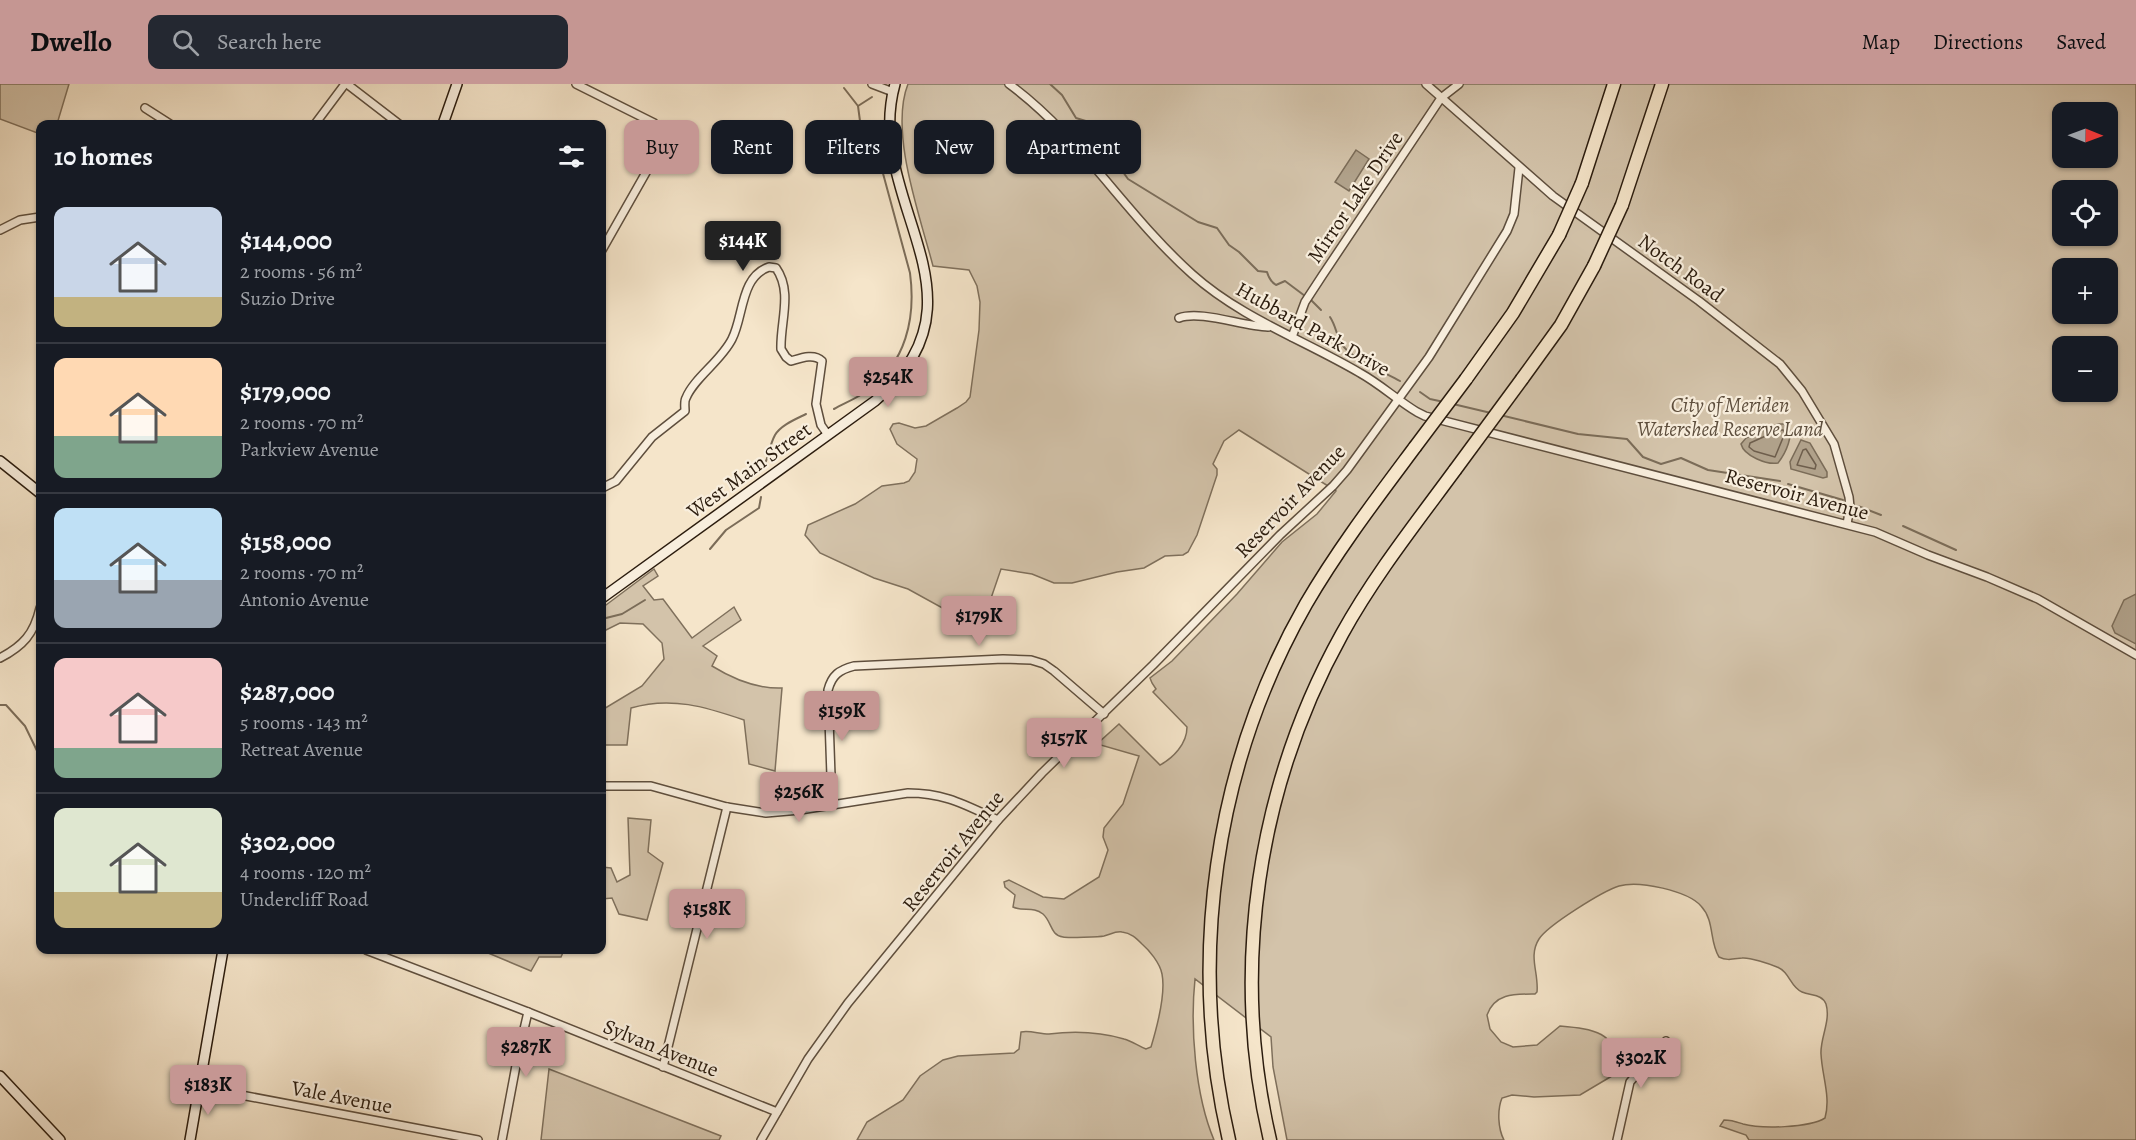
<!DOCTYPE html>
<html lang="en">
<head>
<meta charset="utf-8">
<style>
	:root { --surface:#171b24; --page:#242831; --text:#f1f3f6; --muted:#9ea1a6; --line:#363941; --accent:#c59692 }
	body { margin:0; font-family:Alegreya,serif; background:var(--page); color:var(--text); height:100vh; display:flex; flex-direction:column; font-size:22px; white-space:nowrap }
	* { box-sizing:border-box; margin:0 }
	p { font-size:20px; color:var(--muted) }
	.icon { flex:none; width:33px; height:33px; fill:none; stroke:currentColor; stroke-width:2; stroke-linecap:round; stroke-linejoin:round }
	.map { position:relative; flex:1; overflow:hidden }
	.details { position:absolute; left:36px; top:36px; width:570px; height:834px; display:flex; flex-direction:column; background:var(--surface); border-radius:12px; box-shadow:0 2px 4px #0004 }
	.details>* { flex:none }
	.banner { position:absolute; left:624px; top:36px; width:570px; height:54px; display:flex; gap:12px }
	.needle { width:39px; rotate:91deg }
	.fabs { position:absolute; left:2052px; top:18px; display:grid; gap:12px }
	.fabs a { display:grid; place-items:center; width:66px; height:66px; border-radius:12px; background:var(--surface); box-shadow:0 2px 4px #0004; font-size:30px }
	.price { position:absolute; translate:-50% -51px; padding:0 14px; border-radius:6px; background:var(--accent); color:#111; font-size:20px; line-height:39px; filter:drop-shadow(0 2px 3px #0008) }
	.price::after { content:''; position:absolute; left:50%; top:36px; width:18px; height:14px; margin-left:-9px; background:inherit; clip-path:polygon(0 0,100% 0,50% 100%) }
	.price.active { background:#222; color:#fff }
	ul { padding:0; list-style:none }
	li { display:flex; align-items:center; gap:18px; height:150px; padding:0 18px }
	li+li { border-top:2px solid var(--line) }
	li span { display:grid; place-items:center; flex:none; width:168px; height:120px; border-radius:12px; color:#555 }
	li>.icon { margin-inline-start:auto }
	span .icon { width:72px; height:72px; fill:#fffc; stroke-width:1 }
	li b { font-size:26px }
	h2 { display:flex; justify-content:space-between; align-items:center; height:72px; padding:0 18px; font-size:26px }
	.pill { padding:0 21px; border-radius:12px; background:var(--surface); box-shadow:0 2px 4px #0004; font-size:21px; line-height:54px }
	.pill.active { background:var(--accent); color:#111 }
	header { display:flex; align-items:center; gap:36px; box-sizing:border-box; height:84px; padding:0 30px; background:var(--accent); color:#111 }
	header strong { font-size:28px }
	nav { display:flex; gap:33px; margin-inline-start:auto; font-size:21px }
	.search { width:420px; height:54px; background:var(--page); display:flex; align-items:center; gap:15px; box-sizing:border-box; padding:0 21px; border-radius:12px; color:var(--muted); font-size:22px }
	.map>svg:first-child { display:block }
	.green { fill:#d3c3aa; stroke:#7f705c; stroke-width:1.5; fill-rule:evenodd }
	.water { fill:#b0a18a; stroke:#7b6c58; stroke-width:1.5 }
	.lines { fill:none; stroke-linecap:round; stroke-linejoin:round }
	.shore { stroke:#6e5e4c; stroke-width:1.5 }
	.stream { stroke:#7b6c58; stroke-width:2 }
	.street-casing { stroke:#5e4e3d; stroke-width:10 }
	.secondary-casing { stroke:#2b1c0e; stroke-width:12 }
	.highway-casing { stroke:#2b1c0e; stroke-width:15 }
	.street { stroke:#f8eedd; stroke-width:7 }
	.secondary { stroke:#f8eedd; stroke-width:9 }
	.highway { stroke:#f5e5ca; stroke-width:12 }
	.highway-bridge-casing { stroke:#2b1c0e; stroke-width:15; stroke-linecap:butt }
	.highway-bridge { stroke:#f5e5ca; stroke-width:12 }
	.labels { text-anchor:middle; stroke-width:4.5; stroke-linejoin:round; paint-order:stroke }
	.street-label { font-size:21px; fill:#2b1c0e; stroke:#f8eedd }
	.park-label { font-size:21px; font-style:italic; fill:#5d4e3d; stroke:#f8eedd }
</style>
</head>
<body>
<header>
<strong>Dwello</strong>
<div class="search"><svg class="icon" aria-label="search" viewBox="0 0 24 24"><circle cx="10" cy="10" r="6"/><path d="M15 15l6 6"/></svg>Search here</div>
<nav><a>Map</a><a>Directions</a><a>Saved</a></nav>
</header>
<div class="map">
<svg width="2136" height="1056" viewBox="0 0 2136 1056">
	<rect width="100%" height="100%" fill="#f5e5ca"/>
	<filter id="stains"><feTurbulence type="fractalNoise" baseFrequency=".00333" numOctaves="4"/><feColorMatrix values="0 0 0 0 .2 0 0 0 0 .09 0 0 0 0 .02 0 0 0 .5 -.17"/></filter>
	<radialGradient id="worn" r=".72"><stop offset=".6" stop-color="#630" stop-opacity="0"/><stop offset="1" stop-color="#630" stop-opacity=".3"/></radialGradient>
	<g class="green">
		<polygon points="0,0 69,0 57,40 40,40 40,50 0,35"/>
		<path d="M908,0H2136V1056H1749L1746,1051L1720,1042L1724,1036C1732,1036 1737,1038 1743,1040C1761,1045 1809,1044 1825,1034C1831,1013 1822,992 1821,970C1820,954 1831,937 1826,920C1822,910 1811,912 1802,908C1790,903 1790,888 1777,883C1770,880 1749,873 1742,874C1733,875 1727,877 1719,873C1709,857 1715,837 1701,822C1688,807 1639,796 1619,802C1603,807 1548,841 1539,855C1528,872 1539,889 1537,908L1535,910C1515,910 1495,909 1487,931L1490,945L1501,958L1513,963L1537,961L1560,942C1594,945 1615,947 1622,986L1580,1011L1534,1013L1512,1011L1502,1014C1497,1026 1498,1045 1504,1056H1287L1273,983L1271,953L1195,895C1190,943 1195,1011 1214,1056H857L867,1038L903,1016L920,992L943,976L958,972L1014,969L1019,965L1021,948C1030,946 1039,950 1049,950C1073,947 1100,948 1124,955C1132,957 1138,962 1146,965L1151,963C1157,943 1166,910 1162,890C1160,879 1149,866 1142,860C1136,854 1131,849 1122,848C1116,847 1111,850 1104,852C1100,853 1067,854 1063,853C1050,851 1052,838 1043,830C1033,822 1023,828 1013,823L1015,811L1005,803L1004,798L1009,796L1043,813L1064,815L1099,793L1108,766L1103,753L1104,744L1123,720L1139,672L1097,660L1119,640L1160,681C1173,674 1187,660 1187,643L1153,608L1156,605L1152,599L1150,594L1172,577L1237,510L1282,458L1317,430L1336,407L1239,346L1224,357L1213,380L1217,385V391L1197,451L1188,468L1183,471L1165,472L1144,484L1117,488L1072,499H1054L1032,490L1001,485L988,523L983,546L978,549L973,548L968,538L908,505L874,494L820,469L805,451L808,441L855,420L882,402L904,399L909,397L915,388L917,375L897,360L890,345L893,340L899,339L915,344L926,342L957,324L966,318L970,313L979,246L980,218L977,202L969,186L933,182C920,132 889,48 908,0ZM2062,28H2108V74H2062ZM2062,106H2108V152H2062ZM2062,184H2108V230H2062ZM2062,262H2108V308H2062Z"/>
		<path d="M654,485L658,492L643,502L654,516L663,515L692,554L734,523L741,536L703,562L717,572L712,582C733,595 757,605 782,604L775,687L749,680L744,636C706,623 671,612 631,624L627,661H602V626L642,602L664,575L662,559L643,540L620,539L602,548V524Z"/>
		<polygon points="628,734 651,736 648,768 663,779 647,836 619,830 612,814 602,815 602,783 611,784 617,798 630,791"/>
		<polygon points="481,866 564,866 561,873 539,873 531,887"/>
		<polygon points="549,985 721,1052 719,1056 541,1056"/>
	</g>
	<g class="water">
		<polygon points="1356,66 1369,75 1349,107 1335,98"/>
		<path d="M1778,340H1786C1796,349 1785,370 1778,379C1767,381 1744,372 1741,360L1746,354Z"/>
		<polygon points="1801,356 1810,359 1827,388 1827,393 1823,394 1791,385 1790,378"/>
		<polygon points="2136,510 2136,560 2115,549 2112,542 2124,516"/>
	</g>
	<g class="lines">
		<g class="shore">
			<polygon points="1779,346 1783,346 1785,349 1775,373 1754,367 1749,363 1750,359"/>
			<polygon points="1806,365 1816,381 1815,385 1797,381 1803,366"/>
		</g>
		<g class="stream">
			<path d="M1050,0L1062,11L1076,34L1089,38L1099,46L1111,71L1128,95L1198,138L1217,144L1229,161L1239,168L1258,187L1267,188C1269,195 1271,198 1276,201L1285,197L1305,212"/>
			<polyline points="858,22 872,13"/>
			<polyline points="1310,215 1321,226"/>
			<path d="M1330,233C1336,242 1336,250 1341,259C1349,274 1384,288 1400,297"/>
			<polyline points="1420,308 1430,315 1444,318"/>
			<polyline points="1453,320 1491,329"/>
			<path d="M834,325C845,319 857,314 867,307C906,279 916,234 910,189L878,71L860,37L858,22L844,4"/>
			<polyline points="1500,331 1578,350 1627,355 1643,373 1661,380 1681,374 1708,386 1780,397"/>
			<path d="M753,392C771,380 766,368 775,351C781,341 796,335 806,330"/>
			<polyline points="1788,400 1843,416"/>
			<polyline points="1858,422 1881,431"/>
			<polyline points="1903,442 1956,466"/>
			<polyline points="710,465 726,446 759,424 761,413"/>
			<polyline points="602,535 622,530 645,516"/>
			<polyline points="0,621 6,621 25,642 40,673"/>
		</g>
		<defs>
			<g id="street">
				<polyline points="347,0 399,40"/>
				<polyline points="576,0 654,39 662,49 661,62 602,166"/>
				<polyline points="872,0 893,8"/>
				<path d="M1009,0C1080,52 1126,131 1192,190C1241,234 1304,256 1360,289C1380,300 1397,316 1417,328L1425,332L1875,448L1928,471L1987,493L2038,515L2136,571"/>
				<polyline points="1426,0 1553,112 1699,217 1780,280 1802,307 1834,360 1849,413 1850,423 1847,440"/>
				<polyline points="145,24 170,40"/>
				<polyline points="315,40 345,0"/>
				<polyline points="0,146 20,136 40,133"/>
				<path d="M1179,234C1200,226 1242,242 1268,243"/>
				<polyline points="1292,253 1305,218 1322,192 1441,14 1459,0"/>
				<path d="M602,404L616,397L652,353L685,327C685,323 684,317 686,314C694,294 721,277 732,255C744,232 740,193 769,183L776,184C793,208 780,238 781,265L786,273L791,277C801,274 814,269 822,277L816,320L821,341L828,351"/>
				<path d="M0,574C23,562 34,550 40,524"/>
				<path d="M602,702H651L727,723L766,729L800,726L908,709C945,709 965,721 998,736"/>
				<path d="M832,721L828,606C832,591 839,586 854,582L1003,575L1031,576L1044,580L1054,587L1104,630"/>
				<polyline points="366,866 528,928 777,1028"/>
				<polyline points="663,983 727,723"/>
				<polyline points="199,1003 478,1056"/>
				<polyline points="502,1056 518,971 528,928"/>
				<polyline points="761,1056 808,975 848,919 998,736 1042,689 1153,581 1280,451 1333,402 1347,386 1429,273 1507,147 1514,130 1519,84"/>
				<polyline points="1617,1056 1630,998 1666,957"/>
			</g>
			<g id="secondary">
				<polyline points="443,40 457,0"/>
				<polyline points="0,377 40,409"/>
				<path d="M602,514L875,317C998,213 862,117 895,0"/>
				<polyline points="0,992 60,1056"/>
				<polyline points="190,1056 223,866"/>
			</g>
			<g id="highway">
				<polyline points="1582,99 1614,0"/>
				<polyline points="1622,121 1662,0"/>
				<polyline points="1466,295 1513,229 1559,151"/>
				<polyline points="1522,295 1561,241 1594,182"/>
				<path d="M1229,1056C1187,876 1214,681 1306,520C1338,465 1377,414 1415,363"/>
				<path d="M1270,1056C1230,886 1257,703 1342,550C1374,492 1416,439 1455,386"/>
			</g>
		</defs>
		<use href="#street" class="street-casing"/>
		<use href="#secondary" class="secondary-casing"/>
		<use href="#highway" class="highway-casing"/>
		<use href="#street" class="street"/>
		<use href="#secondary" class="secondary"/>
		<use href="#highway" class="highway"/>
		<defs>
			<g id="highway-bridge">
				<polyline points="1559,151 1582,99"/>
				<polyline points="1594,182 1622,121"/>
				<polyline points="1415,363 1466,295"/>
				<polyline points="1455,386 1522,295"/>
			</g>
		</defs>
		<use href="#highway-bridge" class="highway-bridge-casing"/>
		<use href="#highway-bridge" class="highway-bridge"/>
	</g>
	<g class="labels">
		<g class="street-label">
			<text transform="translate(1355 113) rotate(-56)" y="7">Mirror Lake Drive</text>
			<text transform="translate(1681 184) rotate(36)" y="7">Notch Road</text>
			<text transform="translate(1313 245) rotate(29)" y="7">Hubbard Park Drive</text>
			<text transform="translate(749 386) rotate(-36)" y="7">West Main Street</text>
			<text transform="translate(1797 410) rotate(15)" y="7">Reservoir Avenue</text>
			<text transform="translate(1290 417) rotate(-46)" y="7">Reservoir Avenue</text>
			<text transform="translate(953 767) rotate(-51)" y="7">Reservoir Avenue</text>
			<text transform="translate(661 964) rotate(22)" y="7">Sylvan Avenue</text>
			<text transform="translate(342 1013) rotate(11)" y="7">Vale Avenue</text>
		</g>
		<g class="park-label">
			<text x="1730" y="328">City of Meriden<tspan x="1730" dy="24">Watershed Reserve Land</tspan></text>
		</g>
	</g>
	<rect width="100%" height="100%" filter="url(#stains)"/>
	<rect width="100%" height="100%" fill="url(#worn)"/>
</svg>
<div class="fabs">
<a><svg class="needle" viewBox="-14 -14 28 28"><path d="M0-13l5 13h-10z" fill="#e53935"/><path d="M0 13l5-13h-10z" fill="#9ea1a6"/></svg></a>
<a><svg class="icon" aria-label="locate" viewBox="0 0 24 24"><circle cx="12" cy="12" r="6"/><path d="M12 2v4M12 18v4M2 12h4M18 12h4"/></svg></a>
<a>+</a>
<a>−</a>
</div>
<b class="price active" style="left:743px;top:188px">$144K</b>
<b class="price" style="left:888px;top:324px">$254K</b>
<b class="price" style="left:979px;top:563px">$179K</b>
<b class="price" style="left:842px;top:658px">$159K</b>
<b class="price" style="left:1064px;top:685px">$157K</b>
<b class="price" style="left:799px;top:739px">$256K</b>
<b class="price" style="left:707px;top:856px">$158K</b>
<b class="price" style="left:526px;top:994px">$287K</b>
<b class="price" style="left:1641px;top:1005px">$302K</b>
<b class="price" style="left:208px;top:1032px">$183K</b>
<div class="banner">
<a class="pill active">Buy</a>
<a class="pill">Rent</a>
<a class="pill">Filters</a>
<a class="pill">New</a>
<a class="pill">Apartment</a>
</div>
<section class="details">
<h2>10 homes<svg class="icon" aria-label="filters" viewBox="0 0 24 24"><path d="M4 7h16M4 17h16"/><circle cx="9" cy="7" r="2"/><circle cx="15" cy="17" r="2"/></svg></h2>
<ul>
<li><span style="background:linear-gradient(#c9d6e8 75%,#c2b280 0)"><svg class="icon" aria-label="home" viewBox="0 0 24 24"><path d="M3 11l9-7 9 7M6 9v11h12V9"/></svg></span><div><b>$144,000</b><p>2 rooms · 56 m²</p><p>Suzio Drive</p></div></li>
<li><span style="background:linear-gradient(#ffd9b3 65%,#7fa58c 0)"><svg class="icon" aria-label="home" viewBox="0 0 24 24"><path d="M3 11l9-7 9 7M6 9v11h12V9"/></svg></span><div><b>$179,000</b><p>2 rooms · 70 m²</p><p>Parkview Avenue</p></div></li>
<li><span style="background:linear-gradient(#bfe0f5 60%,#9aa5b1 0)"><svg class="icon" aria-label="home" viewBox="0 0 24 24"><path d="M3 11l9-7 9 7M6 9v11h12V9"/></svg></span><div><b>$158,000</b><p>2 rooms · 70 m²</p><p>Antonio Avenue</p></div></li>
<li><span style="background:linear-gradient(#f6c9c9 75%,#7fa58c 0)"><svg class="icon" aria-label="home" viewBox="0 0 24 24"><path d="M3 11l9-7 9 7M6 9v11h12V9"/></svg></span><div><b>$287,000</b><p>5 rooms · 143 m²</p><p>Retreat Avenue</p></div></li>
<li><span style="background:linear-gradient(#dfe7d0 70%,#c2b280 0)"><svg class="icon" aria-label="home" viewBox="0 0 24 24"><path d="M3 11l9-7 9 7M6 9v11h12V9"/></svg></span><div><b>$302,000</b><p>4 rooms · 120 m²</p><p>Undercliff Road</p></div></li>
</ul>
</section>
</div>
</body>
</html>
